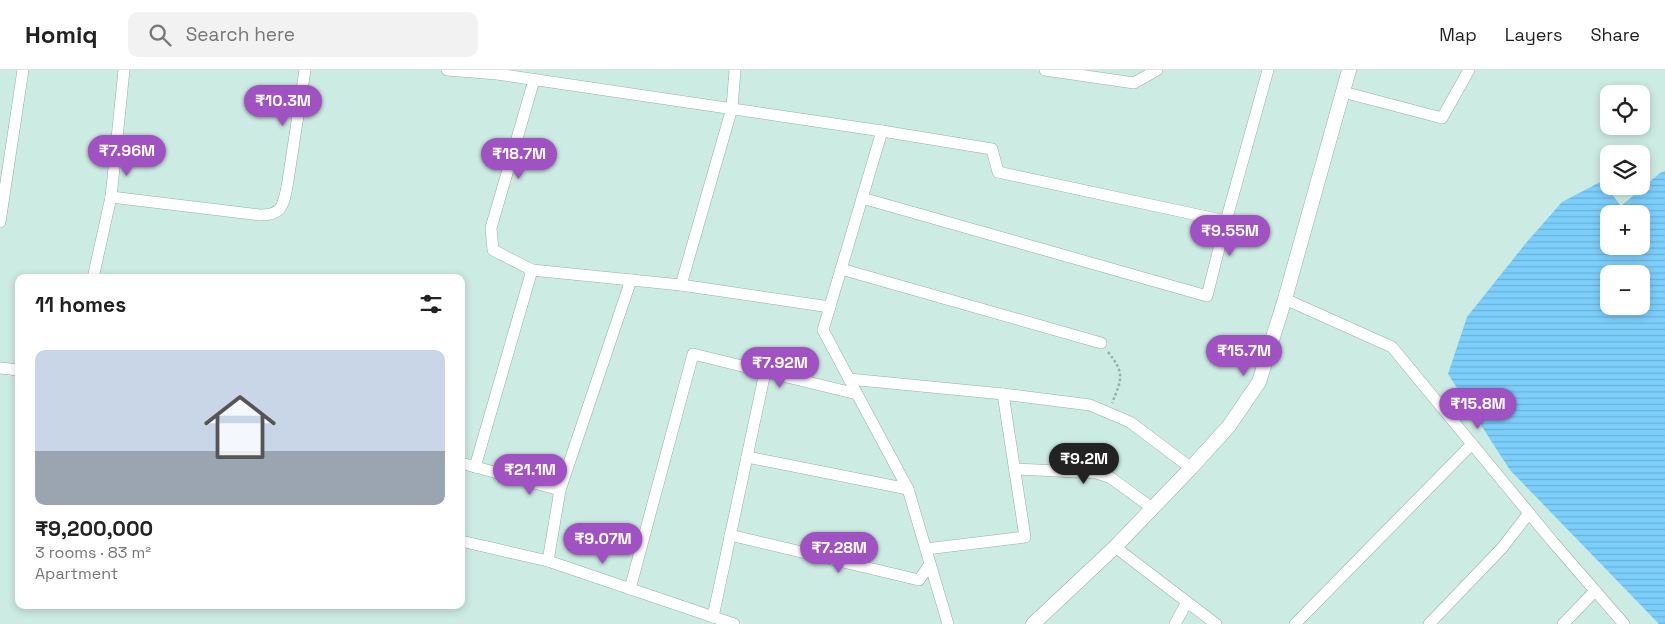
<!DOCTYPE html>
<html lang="en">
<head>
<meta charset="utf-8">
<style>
	:root { --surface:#fff; --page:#f2f2f2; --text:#222; --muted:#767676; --line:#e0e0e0; --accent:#a052c3 }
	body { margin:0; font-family:"Space Grotesk",sans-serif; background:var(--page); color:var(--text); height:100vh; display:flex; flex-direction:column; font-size:19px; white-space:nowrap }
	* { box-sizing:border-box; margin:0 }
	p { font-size:16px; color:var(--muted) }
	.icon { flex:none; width:28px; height:28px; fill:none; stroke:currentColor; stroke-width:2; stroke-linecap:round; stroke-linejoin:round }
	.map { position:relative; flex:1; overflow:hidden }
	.side { position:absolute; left:15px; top:204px; width:450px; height:335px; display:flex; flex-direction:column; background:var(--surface); border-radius:10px; box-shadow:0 2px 8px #0003 }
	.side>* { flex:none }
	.controls { position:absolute; left:1600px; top:15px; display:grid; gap:10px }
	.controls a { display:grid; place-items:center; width:50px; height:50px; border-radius:10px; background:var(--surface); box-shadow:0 2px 8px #0003; font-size:25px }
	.price { position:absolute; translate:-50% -42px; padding:0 11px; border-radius:18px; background:var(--accent); color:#fff; font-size:16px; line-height:32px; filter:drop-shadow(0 1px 2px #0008) }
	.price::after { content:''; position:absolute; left:50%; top:30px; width:15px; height:11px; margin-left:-8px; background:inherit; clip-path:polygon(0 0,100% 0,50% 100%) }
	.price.active { background:#222; color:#fff }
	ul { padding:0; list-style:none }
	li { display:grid; align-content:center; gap:10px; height:265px; padding:0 20px }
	li span { display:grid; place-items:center; height:155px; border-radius:10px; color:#555 }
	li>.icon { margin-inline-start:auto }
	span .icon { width:90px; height:90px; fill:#fffc; stroke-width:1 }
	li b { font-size:21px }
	h2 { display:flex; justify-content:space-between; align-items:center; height:60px; padding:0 20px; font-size:21px }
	header { display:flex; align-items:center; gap:30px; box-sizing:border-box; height:70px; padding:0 25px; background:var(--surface); border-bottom:1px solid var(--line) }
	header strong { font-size:24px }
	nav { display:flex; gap:28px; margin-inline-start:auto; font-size:18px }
	.search { width:350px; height:45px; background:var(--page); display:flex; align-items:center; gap:12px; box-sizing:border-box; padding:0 18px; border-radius:10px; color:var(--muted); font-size:19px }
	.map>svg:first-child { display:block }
	.water { fill:url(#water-rules); fill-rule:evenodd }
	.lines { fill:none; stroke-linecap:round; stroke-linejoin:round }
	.minor-casing { stroke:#93b0a9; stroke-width:12 }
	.tertiary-casing { stroke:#93b0a9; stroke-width:15 }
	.path { stroke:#94ada7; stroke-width:2.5; stroke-dasharray:2.5 2.5; stroke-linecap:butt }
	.minor { stroke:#fff; stroke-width:11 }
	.tertiary { stroke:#fff; stroke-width:14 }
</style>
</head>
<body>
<header>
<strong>Homiq</strong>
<div class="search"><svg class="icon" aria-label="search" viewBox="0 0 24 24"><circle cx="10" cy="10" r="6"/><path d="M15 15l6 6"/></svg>Search here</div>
<nav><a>Map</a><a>Layers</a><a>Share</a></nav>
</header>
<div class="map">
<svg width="1665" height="554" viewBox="0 0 1665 554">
	<defs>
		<pattern id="water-rules" width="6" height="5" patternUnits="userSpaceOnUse" patternTransform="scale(1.25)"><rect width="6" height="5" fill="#7ccefb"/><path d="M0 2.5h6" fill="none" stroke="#6bb1d7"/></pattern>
	</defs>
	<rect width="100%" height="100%" fill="#ccebe3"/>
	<path class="water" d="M1665,101V554H1659L1510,400L1448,304L1467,247L1526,173L1562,132L1602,111L1621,136L1660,103ZM1609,144H1641V176H1609ZM1609,204H1641V236H1609Z"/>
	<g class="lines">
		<defs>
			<g id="minor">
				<polyline points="447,0 497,4 882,61 823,260 857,324"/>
				<polyline points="735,0 732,38 681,215 830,237"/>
				<polyline points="1045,0 1134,13 1157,0"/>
				<polyline points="1343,22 1442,48 1469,0"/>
				<path d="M111,127L260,145C282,145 283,136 287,117L305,0"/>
				<polyline points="862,128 1207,226 1226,151 998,102 992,79 882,61"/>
				<polyline points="1226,151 1268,0"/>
				<polyline points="0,152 23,0"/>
				<polyline points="841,199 1101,273"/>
				<polyline points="532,200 493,180 491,158 534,10"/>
				<polyline points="93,208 111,127 124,0"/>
				<polyline points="1285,229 1392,277 1552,471 1624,554"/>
				<polyline points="0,298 19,300"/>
				<polyline points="849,309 1003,324 1090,335 1130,352 1191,398"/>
				<polyline points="747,387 908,419"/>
				<polyline points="461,393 560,420 548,491"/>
				<polyline points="475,397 532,200 681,215"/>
				<polyline points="1015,399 1097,403 1111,408 1152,438"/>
				<polyline points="560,420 631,210"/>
				<polyline points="730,465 919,510 930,494"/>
				<polyline points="461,471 548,491 734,554"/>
				<polyline points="1115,477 1216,554"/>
				<polyline points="926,479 1025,467 1003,324"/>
				<polyline points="630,519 693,284 857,324 908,419 948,554"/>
				<polyline points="713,547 765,302"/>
				<polyline points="1175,554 1187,532"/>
				<polyline points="1295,554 1472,374"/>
				<polyline points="1429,554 1502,478 1529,443"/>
				<polyline points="1563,554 1595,521"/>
			</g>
			<polyline id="tertiary" points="1033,554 1115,477 1191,398 1229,356 1259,312 1285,229 1349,0"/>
		</defs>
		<use href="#minor" class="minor-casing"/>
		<use href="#tertiary" class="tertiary-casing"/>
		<path class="path" d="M1108,282C1125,303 1122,309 1112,333"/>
		<use href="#minor" class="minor"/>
		<use href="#tertiary" class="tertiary"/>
	</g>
</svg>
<div class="controls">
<a><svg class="icon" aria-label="locate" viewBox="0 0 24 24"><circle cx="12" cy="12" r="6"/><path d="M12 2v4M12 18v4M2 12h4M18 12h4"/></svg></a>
<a><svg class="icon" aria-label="layers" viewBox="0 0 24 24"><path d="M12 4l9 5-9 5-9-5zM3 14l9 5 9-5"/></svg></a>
<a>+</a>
<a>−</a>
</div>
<b class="price" style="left:283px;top:57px">₹10.3M</b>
<b class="price" style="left:127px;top:107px">₹7.96M</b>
<b class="price" style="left:519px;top:110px">₹18.7M</b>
<b class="price" style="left:1230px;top:187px">₹9.55M</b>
<b class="price" style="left:1244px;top:307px">₹15.7M</b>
<b class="price" style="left:780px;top:319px">₹7.92M</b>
<b class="price" style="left:1478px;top:360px">₹15.8M</b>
<b class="price active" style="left:1084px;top:415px">₹9.2M</b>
<b class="price" style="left:530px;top:426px">₹21.1M</b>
<b class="price" style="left:603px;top:495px">₹9.07M</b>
<b class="price" style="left:839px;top:504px">₹7.28M</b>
<section class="side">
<h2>11 homes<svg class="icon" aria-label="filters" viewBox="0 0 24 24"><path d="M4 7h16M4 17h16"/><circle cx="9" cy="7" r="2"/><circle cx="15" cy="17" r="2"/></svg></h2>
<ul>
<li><span style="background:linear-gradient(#c9d6e8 65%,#9aa5b1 0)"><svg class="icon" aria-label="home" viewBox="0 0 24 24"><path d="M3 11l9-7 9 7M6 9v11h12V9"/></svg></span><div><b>₹9,200,000</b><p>3 rooms · 83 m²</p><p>Apartment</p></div></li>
</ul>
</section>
</div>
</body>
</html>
